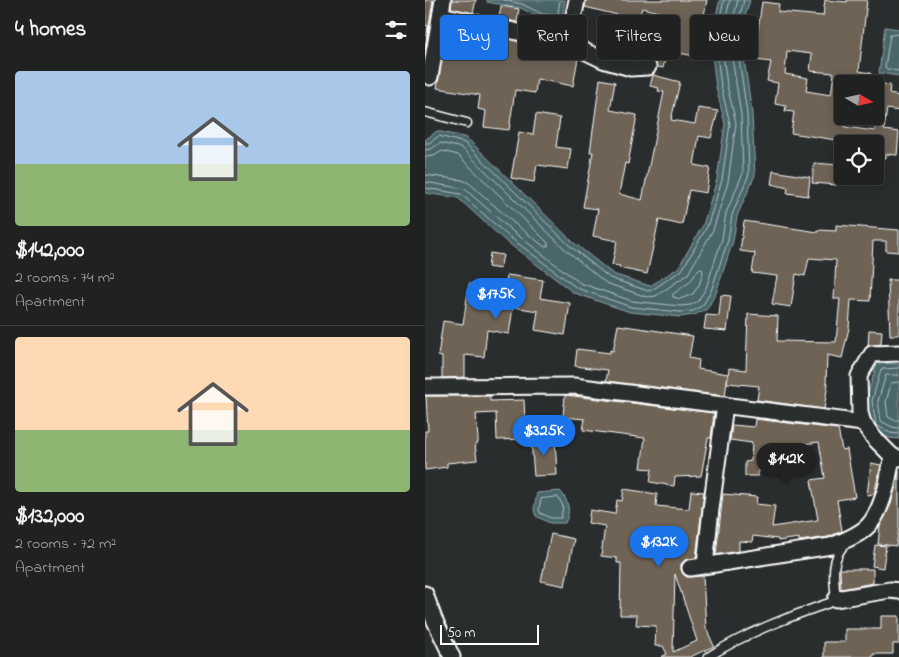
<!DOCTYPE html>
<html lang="en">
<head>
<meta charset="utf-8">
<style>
	:root { --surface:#202222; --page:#2d2f2f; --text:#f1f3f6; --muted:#a2a4a5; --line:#3d3f40; --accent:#1a73e8 }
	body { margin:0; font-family:"Indie Flower",sans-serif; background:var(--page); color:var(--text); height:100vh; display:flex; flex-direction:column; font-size:19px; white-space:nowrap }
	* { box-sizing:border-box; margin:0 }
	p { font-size:16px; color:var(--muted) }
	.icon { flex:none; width:28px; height:28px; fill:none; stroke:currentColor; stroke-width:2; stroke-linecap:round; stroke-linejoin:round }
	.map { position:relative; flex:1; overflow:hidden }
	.panel { display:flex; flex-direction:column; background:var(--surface); width:425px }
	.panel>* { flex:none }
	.banner { position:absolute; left:15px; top:15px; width:384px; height:45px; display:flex; gap:10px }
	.needle { width:32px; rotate:99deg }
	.controls { position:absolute; left:409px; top:75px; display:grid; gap:10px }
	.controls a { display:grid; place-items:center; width:50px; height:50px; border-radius:5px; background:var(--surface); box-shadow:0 2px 12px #0003,0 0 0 1px var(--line); font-size:25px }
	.scale { position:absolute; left:15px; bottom:12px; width:99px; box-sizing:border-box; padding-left:5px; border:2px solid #fff; border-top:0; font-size:14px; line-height:18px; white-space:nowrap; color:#fff; -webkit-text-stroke:4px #2a2d2e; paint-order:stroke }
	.price { position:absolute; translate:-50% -42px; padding:0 11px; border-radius:18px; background:var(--accent); color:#fff; font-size:16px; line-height:32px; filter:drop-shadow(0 1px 2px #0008) }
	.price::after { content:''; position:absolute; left:50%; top:30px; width:15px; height:11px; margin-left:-8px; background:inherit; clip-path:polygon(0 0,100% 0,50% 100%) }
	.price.active { background:#222; color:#fff }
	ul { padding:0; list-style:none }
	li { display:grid; align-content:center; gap:10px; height:265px; padding:0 15px }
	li+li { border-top:1px solid var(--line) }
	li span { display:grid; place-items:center; height:155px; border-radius:5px; color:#555 }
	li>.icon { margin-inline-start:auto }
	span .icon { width:90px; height:90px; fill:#fffc; stroke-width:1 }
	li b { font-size:21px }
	h2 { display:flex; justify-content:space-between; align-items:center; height:60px; padding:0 15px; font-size:21px }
	.chip { padding:0 18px; border-radius:5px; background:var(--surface); box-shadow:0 2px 12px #0003,0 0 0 1px var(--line); font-size:18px; line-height:45px }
	.chip.active { background:var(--accent); color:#fff }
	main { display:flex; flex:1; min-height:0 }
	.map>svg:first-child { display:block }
	.water { fill:#48666b; stroke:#91a3a6 }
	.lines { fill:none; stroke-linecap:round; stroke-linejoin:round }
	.shore { stroke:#b6c2c4; stroke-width:1 }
	.building { fill:#6e6354; stroke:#fff; fill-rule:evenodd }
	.service-casing { stroke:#fff; stroke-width:11 }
	.minor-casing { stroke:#fff; stroke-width:19 }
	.service { stroke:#2a2d2e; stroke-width:8 }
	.minor { stroke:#2a2d2e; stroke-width:15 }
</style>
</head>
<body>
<main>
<section class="panel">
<h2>4 homes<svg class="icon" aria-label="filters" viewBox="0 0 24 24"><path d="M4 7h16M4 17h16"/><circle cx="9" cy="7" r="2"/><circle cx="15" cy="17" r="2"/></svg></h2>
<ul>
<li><span style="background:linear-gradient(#a9c7e8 60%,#8fb573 0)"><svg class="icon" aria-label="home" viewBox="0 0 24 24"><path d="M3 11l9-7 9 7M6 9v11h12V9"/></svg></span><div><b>$142,000</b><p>2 rooms · 74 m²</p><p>Apartment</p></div></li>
<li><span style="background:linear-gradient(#ffd9b3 60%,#8fb573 0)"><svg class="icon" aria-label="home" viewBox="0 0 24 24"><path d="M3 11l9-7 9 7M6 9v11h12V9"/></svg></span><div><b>$132,000</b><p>2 rooms · 72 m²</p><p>Apartment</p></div></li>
</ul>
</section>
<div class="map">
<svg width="474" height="657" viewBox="0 0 474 657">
	<rect width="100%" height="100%" fill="#2a2d2e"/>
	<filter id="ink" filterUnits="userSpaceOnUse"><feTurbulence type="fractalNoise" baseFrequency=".02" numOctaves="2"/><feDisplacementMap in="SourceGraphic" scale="10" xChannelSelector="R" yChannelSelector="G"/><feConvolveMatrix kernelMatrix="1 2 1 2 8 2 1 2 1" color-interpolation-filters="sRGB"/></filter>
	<g filter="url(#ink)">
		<g class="water">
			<polygon points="62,0 140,0 137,21 116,19 96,8 62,2"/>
			<polygon points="295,0 325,0 319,20 318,51 327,114 330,175 312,216 308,241 291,293 282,309 269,315 255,317 205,312 149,293 78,239 33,198 0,193 0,140 12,131 42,138 148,242 188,274 225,286 253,268 278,225 292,179 300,124 291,87 285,38"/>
			<polygon points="460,27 474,29 474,76 454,73"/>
			<polygon points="452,363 474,364 474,439 464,438 446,429 441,400"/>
			<path d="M135,491C144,501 146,511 140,523H125L111,516L109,510L112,493Z"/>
		</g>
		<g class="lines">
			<g class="shore">
				<polyline points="79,0 97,4 117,14 131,15 133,13 135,0"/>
				<polyline points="474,34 465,35 460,67 462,69 474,71"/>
				<polyline points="0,143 4,143 14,136 40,143 145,246 185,278 223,291 227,290 257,270 282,227 297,180 305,124 296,86 290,38 299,0"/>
				<polyline points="0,150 6,149 15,143 37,148 141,250 181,283 222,297 231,296 263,274 288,230 303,182 311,123 302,85 296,39 305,0"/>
				<polyline points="0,157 9,156 17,151 33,155 111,231 123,243 123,246 120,247 90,224 44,183 37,180 0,175"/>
				<polyline points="0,182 40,189 86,230 155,283 207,301 255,306 266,305 273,301 281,288 297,239 301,213 318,173 316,115 306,51 308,19 313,0"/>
				<polyline points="0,188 36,194 82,235 152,288 206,307 255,312 268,311 278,305 286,291 303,240 307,215 324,174 322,114 313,51 314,19 319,0"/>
				<polygon points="274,269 277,269 278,272 274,285 268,294 255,299 248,297 248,294 265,282"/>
				<polyline points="474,368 456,369 447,401 451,425 465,433 474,434"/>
				<polyline points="474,375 461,375 453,401 456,421 467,427 474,428"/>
				<polyline points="474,382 466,383 461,402 463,417 469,420 474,420"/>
				<polygon points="133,497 138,506 136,518 126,518 115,513 114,509 116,499"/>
			</g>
		</g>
		<g class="building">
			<polygon points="0,0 8,0 0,50 3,26 0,25"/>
			<polygon points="27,0 51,0 48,13 26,8"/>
			<polygon points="161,0 282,0 277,25 281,26 278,40 274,39 270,56 242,51 238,68 232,67 230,61 232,49 230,48 238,13 217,8 213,20 160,7"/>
			<path d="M400,0L422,2V0H442L434,71L446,73L445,84H418V116H421L420,127L450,131V83L465,85L464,94L474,96V111L462,109L459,130L474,132L472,155L461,154V158L450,157V144H410L411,140L366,133L369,112L360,111L361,106L350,104L353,83L342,81L346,62L323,59L326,36L332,37L337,2L354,4L353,12L398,16ZM362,51L387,54L385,71L409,73L406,95L381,91L383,78L360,74Z"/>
			<polygon points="76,6 94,9 92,22 74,18"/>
			<polygon points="23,26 140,52 153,58 148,86 112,79 110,93 90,90 84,130 59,127 61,111 53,109 55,95 12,88"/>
			<polygon points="228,75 255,82 246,120 270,124 273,108 293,111 286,138 274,136 269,165 285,168 281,193 264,190 257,225 234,220 222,274 194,268 195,266 187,265 192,241 168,236 173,209 158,207 168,152 165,152 175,79 190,82 185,110 212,115 203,164 200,163 194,194 217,200 239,92 233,91 234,88 225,86"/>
			<polygon points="111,114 135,118 131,147 146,149 143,169 112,165 109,182 86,178 94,132 108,135"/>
			<polygon points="389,163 414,165 412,185 387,183"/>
			<polygon points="348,171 385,177 383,196 362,193 363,188 346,184"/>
			<polygon points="319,221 393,232 393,230 411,231 411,225 474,230 474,252 461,251 461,241 448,241 445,301 426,300 424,328 417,358 402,355 401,383 403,383 399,409 332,400 334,386 302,383 304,368 321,370 323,314 353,316 352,341 411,342 415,299 409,299 411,260 384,258 380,276 371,274 366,307 347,304 352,276 327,273 330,253 315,251"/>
			<polygon points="65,253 78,255 75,269 63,267"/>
			<polygon points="82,275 118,280 115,298 145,303 140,335 110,330 113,311 88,307 84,334 62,330 59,357 40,355 40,377 17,378 17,357 13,356 18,321 38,324 44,284 80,291"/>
			<polygon points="463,280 474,280 474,335 465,335"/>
			<polygon points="296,295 306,296 302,331 279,329 281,315 294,316"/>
			<polygon points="193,325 268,336 264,358 274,360 273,369 303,374 300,396 181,381 183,370 150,366 152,349 185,353 185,350 188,351"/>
			<polygon points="444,330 457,331 456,344 443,346"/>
			<polygon points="140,395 289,413 286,438 283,438 276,476 250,477 249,486 225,482 227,469 216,468 220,438 158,430 160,419 138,417"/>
			<polygon points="1,396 65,396 65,401 99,400 101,439 72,440 71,413 51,414 53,439 53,443 50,444 52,460 22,463 22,467 0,470 0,431 3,431"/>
			<polygon points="330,419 413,429 417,450 422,449 430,497 412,500 417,531 403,537 374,541 374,538 353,541 353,539 328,536 327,542 314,541 314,551 291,555 298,494 332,497 331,504 350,506 347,527 393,520 386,480 400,478 394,442 363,446 363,459 348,460 348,470 333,471 333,476 320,476 320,462 326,461 327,443 305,440 307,425 329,427"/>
			<polygon points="130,438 132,475 109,476 106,439"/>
			<polygon points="446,463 456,465 449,494 442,495"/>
			<polygon points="474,471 474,527 471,546 453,544 455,526 466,504"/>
			<path d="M199,489L232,494L231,506L264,509L266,491L279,492L271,558L260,560L256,564V569L258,574L262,577L278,576L281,628L289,646L265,657H236L242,654L238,646H230L231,626L211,625L212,615H195L196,563H192V558L176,556L180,526L163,523L165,510L190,514L192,500L197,501ZM250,574L272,641L248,652Z"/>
			<polygon points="126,534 149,539 140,586 116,581"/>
			<polygon points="450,545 461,546 458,568 447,566"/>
			<polygon points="415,569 448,569 448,583 416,589"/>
			<polygon points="456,616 474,616 474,644 468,644 468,654 448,654 448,657 399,657 399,642 420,642 420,629 456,629"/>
		</g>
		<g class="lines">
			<defs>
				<g id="service">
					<polyline points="0,112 42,123"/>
					<path d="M283,657C320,633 366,616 407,602L411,599C409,579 405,559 420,544"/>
				</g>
				<g id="minor">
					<polyline points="16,15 143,43 152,0"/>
					<polyline points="143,43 178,60 206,68 223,67"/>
					<polyline points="5,77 18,0"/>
					<polyline points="0,387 149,386 438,423"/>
					<polyline points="468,457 449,438 438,423 435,413 434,376 447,354 474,353"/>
					<polyline points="280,565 286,509 300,405"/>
					<path d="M265,568L406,546C442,532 450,526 461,488C464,477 464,468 468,457L474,458"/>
					<polyline points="0,594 9,619 27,657"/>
					<polyline points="411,599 465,590 474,591"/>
				</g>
			</defs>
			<use href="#service" class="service-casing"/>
			<use href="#minor" class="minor-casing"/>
			<use href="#service" class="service"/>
			<use href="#minor" class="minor"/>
		</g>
	</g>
</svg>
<div class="controls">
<a><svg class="needle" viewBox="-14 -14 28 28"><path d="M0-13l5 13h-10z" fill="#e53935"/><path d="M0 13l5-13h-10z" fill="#a2a4a5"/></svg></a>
<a><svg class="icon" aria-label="locate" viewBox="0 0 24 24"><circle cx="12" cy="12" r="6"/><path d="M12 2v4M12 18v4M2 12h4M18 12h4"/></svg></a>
</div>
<div class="scale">50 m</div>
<b class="price" style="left:71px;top:320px">$175K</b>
<b class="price" style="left:119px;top:457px">$325K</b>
<b class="price active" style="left:361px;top:485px">$142K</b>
<b class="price" style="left:234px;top:568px">$132K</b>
<div class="banner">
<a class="chip active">Buy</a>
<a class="chip">Rent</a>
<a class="chip">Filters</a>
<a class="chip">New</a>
</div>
</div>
</main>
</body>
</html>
